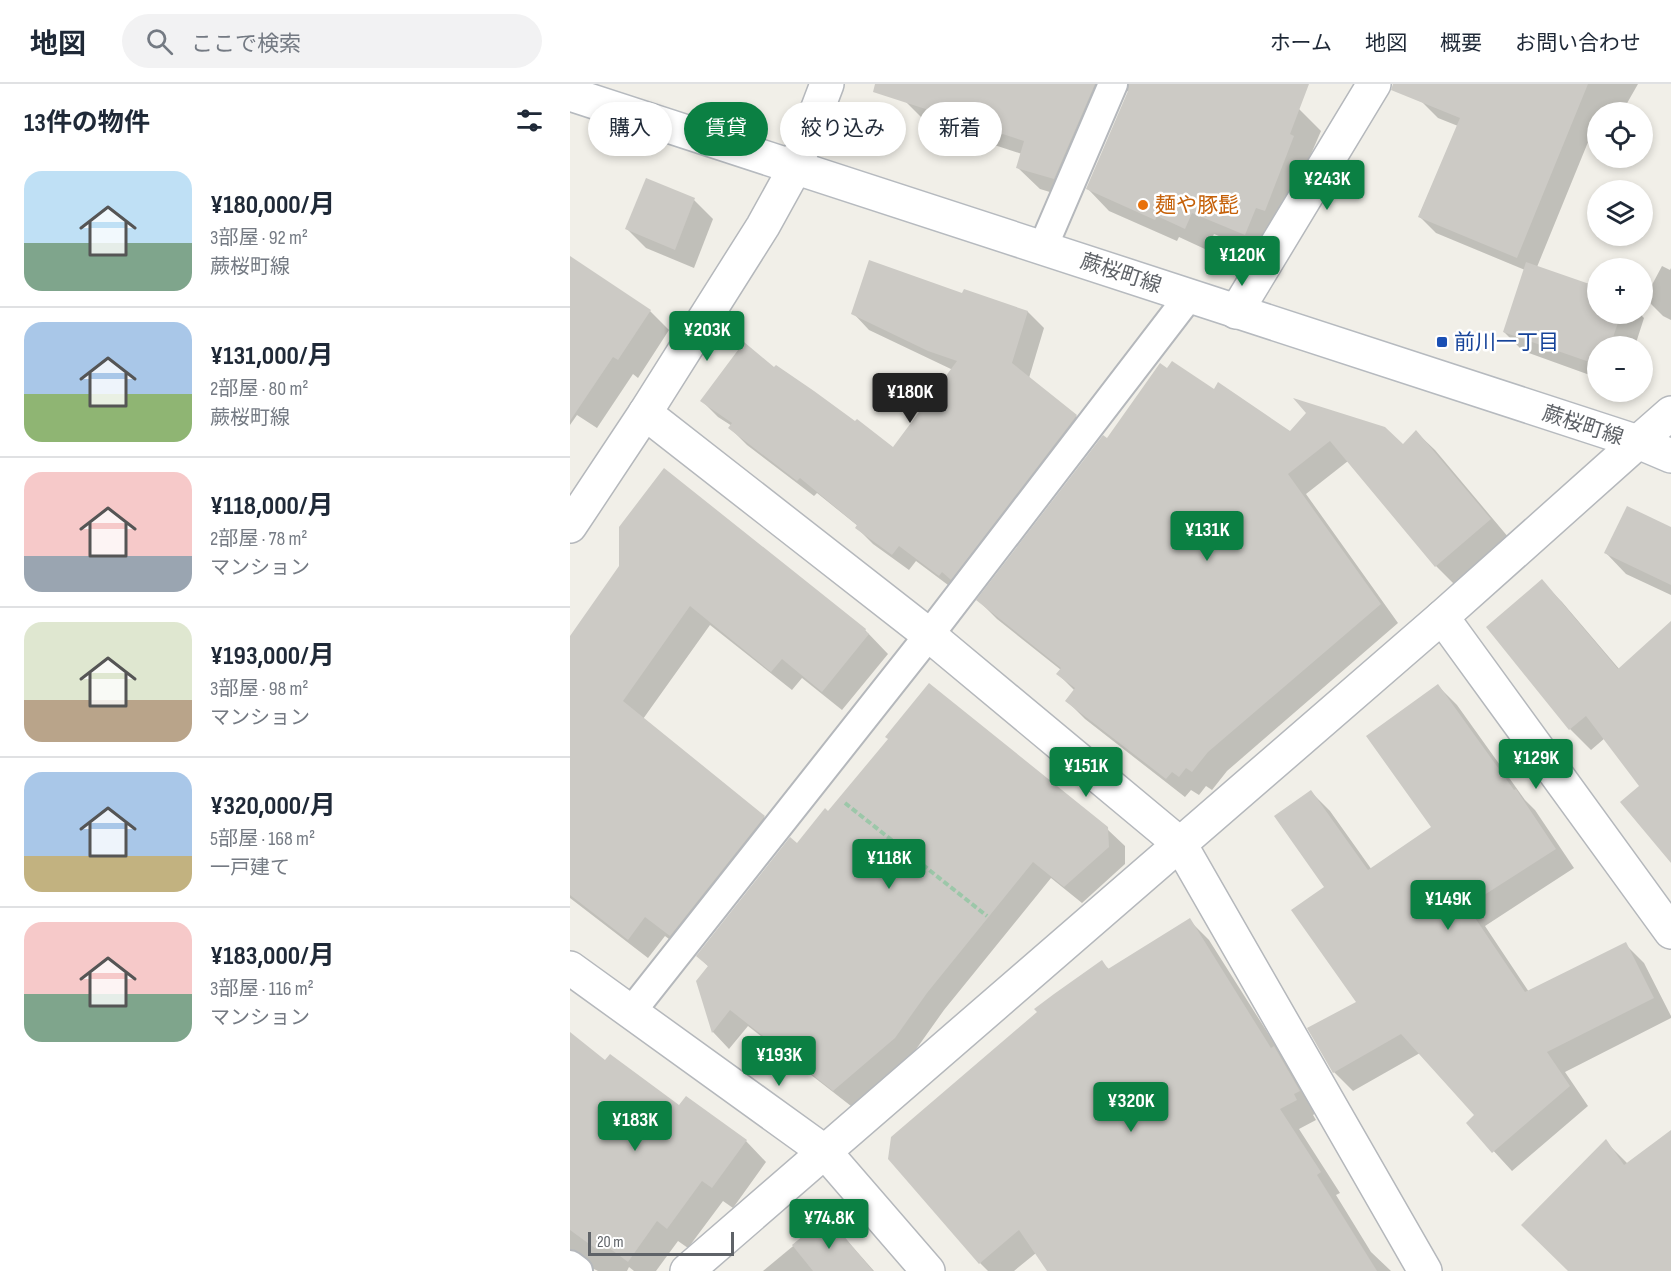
<!DOCTYPE html>
<html lang="ja">
<head>
<meta charset="utf-8">
<style>
	:root { --surface:#fff; --page:#f2f2f3; --text:#1f2937; --muted:#747a83; --line:#e0e1e3; --accent:#0b8043 }
	body { margin:0; font-family:"Sofia Sans Condensed","Noto Sans JP",sans-serif; background:var(--page); color:var(--text); height:100vh; display:flex; flex-direction:column; font-size:22px; white-space:nowrap }
	* { box-sizing:border-box; margin:0 }
	p { font-size:20px; color:var(--muted) }
	.icon { flex:none; width:33px; height:33px; fill:none; stroke:currentColor; stroke-width:2; stroke-linecap:round; stroke-linejoin:round }
	.map { position:relative; flex:1; overflow:hidden }
	.panel { display:flex; flex-direction:column; background:var(--surface); width:570px }
	.panel>* { flex:none }
	.top-card { position:absolute; left:18px; top:18px; width:570px; height:54px; display:flex; gap:12px }
	.controls { position:absolute; left:1017px; top:18px; display:grid; gap:12px }
	.controls a { display:grid; place-items:center; width:66px; height:66px; border-radius:50%; background:var(--surface); box-shadow:0 3px 9px #0003; font-size:30px }
	.scale { position:absolute; left:18px; bottom:15px; width:146px; box-sizing:border-box; padding-left:6px; border:3px solid #5f6368; border-top:0; font-size:16px; line-height:21px; white-space:nowrap; color:#5f6368; -webkit-text-stroke:4px #fff; paint-order:stroke }
	.price { position:absolute; translate:-50% -51px; padding:0 14px; border-radius:6px; background:var(--accent); color:#fff; font-size:20px; line-height:39px; filter:drop-shadow(0 2px 3px #0008) }
	.price::after { content:''; position:absolute; left:50%; top:36px; width:18px; height:14px; margin-left:-9px; background:inherit; clip-path:polygon(0 0,100% 0,50% 100%) }
	.price.active { background:#222; color:#fff }
	ul { padding:0; list-style:none }
	li { display:flex; align-items:center; gap:18px; height:150px; padding:0 24px }
	li+li { border-top:2px solid var(--line) }
	li span { display:grid; place-items:center; flex:none; width:168px; height:120px; border-radius:18px; color:#555 }
	li>.icon { margin-inline-start:auto }
	span .icon { width:72px; height:72px; fill:#fffc; stroke-width:1 }
	li b { font-size:26px }
	h2 { display:flex; justify-content:space-between; align-items:center; height:72px; padding:0 24px; font-size:26px }
	.chip { padding:0 21px; border-radius:27px; background:var(--surface); box-shadow:0 3px 9px #0003; font-size:21px; line-height:54px }
	.chip.active { background:var(--accent); color:#fff }
	header { display:flex; align-items:center; gap:36px; box-sizing:border-box; height:84px; padding:0 30px; background:var(--surface); border-bottom:2px solid var(--line) }
	header strong { font-size:28px }
	nav { display:flex; gap:33px; margin-inline-start:auto; font-size:21px }
	.search { width:420px; height:54px; background:var(--page); display:flex; align-items:center; gap:15px; box-sizing:border-box; padding:0 21px; border-radius:33px; color:var(--muted); font-size:22px }
	main { display:flex; flex:1; min-height:0 }
	.map>svg:first-child { display:block }
	.shadow { fill:#0003 }
	.building { fill:#cccac5 }
	.lines { fill:none; stroke-linecap:round; stroke-linejoin:round }
	.service-casing { stroke:#b5b8bc; stroke-width:32 }
	.minor-casing { stroke:#b5b8bc; stroke-width:36 }
	.tertiary-casing { stroke:#b5b8bc; stroke-width:36 }
	.secondary-casing { stroke:#b6babf; stroke-width:36 }
	.path { stroke:#9cc7a9; stroke-width:4; stroke-dasharray:6 3; stroke-linecap:butt }
	.service { stroke:#fff; stroke-width:28 }
	.minor { stroke:#fff; stroke-width:33 }
	.tertiary { stroke:#fff; stroke-width:33 }
	.secondary { stroke:#fff; stroke-width:33 }
	.food-dot { fill:#e8710a; stroke:#fff; stroke-width:2 }
	.transit-dot { fill:#1a4fb4; stroke:#fff; stroke-width:2 }
	.labels { text-anchor:middle; stroke-width:5; stroke-linejoin:round; paint-order:stroke }
	.food-label { font-size:21px; fill:#c56008; stroke:#fff; text-anchor:start }
	.street-label { font-size:21px; fill:#5f6368; stroke:#fff }
	.transit-label { font-size:21px; fill:#164399; stroke:#fff; text-anchor:start }
</style>
</head>
<body>
<header>
<strong>地図</strong>
<div class="search"><svg class="icon" aria-label="search" viewBox="0 0 24 24"><circle cx="10" cy="10" r="6"/><path d="M15 15l6 6"/></svg>ここで検索</div>
<nav><a>ホーム</a><a>地図</a><a>概要</a><a>お問い合わせ</a></nav>
</header>
<main>
<section class="panel">
<h2>13件の物件<svg class="icon" aria-label="filters" viewBox="0 0 24 24"><path d="M4 7h16M4 17h16"/><circle cx="9" cy="7" r="2"/><circle cx="15" cy="17" r="2"/></svg></h2>
<ul>
<li><span style="background:linear-gradient(#bfe0f5 60%,#7fa58c 0)"><svg class="icon" aria-label="home" viewBox="0 0 24 24"><path d="M3 11l9-7 9 7M6 9v11h12V9"/></svg></span><div><b>¥180,000/月</b><p>3部屋 · 92 m²</p><p>蕨桜町線</p></div></li>
<li><span style="background:linear-gradient(#a9c7e8 60%,#8fb573 0)"><svg class="icon" aria-label="home" viewBox="0 0 24 24"><path d="M3 11l9-7 9 7M6 9v11h12V9"/></svg></span><div><b>¥131,000/月</b><p>2部屋 · 80 m²</p><p>蕨桜町線</p></div></li>
<li><span style="background:linear-gradient(#f6c9c9 70%,#9aa5b1 0)"><svg class="icon" aria-label="home" viewBox="0 0 24 24"><path d="M3 11l9-7 9 7M6 9v11h12V9"/></svg></span><div><b>¥118,000/月</b><p>2部屋 · 78 m²</p><p>マンション</p></div></li>
<li><span style="background:linear-gradient(#dfe7d0 65%,#b9a48a 0)"><svg class="icon" aria-label="home" viewBox="0 0 24 24"><path d="M3 11l9-7 9 7M6 9v11h12V9"/></svg></span><div><b>¥193,000/月</b><p>3部屋 · 98 m²</p><p>マンション</p></div></li>
<li><span style="background:linear-gradient(#a9c7e8 70%,#c2b280 0)"><svg class="icon" aria-label="home" viewBox="0 0 24 24"><path d="M3 11l9-7 9 7M6 9v11h12V9"/></svg></span><div><b>¥320,000/月</b><p>5部屋 · 168 m²</p><p>一戸建て</p></div></li>
<li><span style="background:linear-gradient(#f6c9c9 60%,#7fa58c 0)"><svg class="icon" aria-label="home" viewBox="0 0 24 24"><path d="M3 11l9-7 9 7M6 9v11h12V9"/></svg></span><div><b>¥183,000/月</b><p>3部屋 · 116 m²</p><p>マンション</p></div></li>
</ul>
</section>
<div class="map">
<svg width="1101" height="1187" viewBox="0 0 1101 1187">
	<rect width="100%" height="100%" fill="#f1efe8"/>
	<g class="shadow">
		<polygon points="341,0 677,0 729,25 751,47 697,172 644,150 637,166 609,153 607,157 539,127 518,105 560,6 556,8 549,16 506,116 470,105 448,84 452,70 357,39 335,17"/>
		<polygon points="844,0 1068,0 1052,28 1028,28 1028,42 1025,41 967,183 1028,230 1070,230 1074,234 1065,262 1028,262 1028,294 953,267 934,248 955,186 866,149 849,132 888,42 868,34 851,17"/>
		<polygon points="124,116 143,135 124,184 76,164 57,145"/>
		<polygon points="0,174 80,227 99,246 68,294 63,290 27,344 7,331 0,341"/>
		<polygon points="1092,182 1100,186 1101,184 1101,236 1093,232 1075,214"/>
		<polygon points="393,211 458,228 474,244 459,294 506,332 523,348 386,507 346,477 339,486 303,460 287,444 288,442 247,409 244,412 177,361 160,344 162,342 148,333 132,317 204,285 323,365 383,286 299,246 283,229"/>
		<polygon points="644,308 720,349 833,362 846,348 865,366 939,454 885,501 866,482 778,377 736,410 828,539 657,687 642,706 636,702 629,711 621,706 615,713 515,635 497,617 505,607 488,590 491,586 427,535 408,516 537,356"/>
		<polygon points="1101,444 1101,511 1056,490 1036,469"/>
		<polygon points="51,483 295,546 318,570 272,626 232,594 222,606 140,541 73,635 194,733 213,753 120,871 95,852 78,874 0,814 0,554"/>
		<polygon points="971,497 992,518 1050,586 1101,539 1101,776 1071,702 1035,654 1021,666 1000,645"/>
		<polygon points="868,602 887,621 955,716 965,726 1004,784 915,842 959,908 1055,860 1074,879 1101,932 1101,934 995,988 1018,1022 942,1087 898,1039 906,1032 850,969 783,1007 764,988 788,918 756,803 741,708 760,727 802,786 863,743"/>
		<polygon points="259,729 537,745 555,762 555,780 512,819 481,794 374,926 342,971 281,1022 178,942 159,965 143,948 128,897 139,883 128,872 227,761"/>
		<polygon points="619,836 639,856 713,973 724,984 749,1027 743,1031 746,1036 729,1045 770,1109 766,1111 801,1168 821,1187 478,1187 466,1169 444,1187 418,1187 410,1179 531,878 540,886"/>
		<polygon points="0,950 36,978 110,1024 176,1057 196,1078 163,1124 153,1117 118,1164 108,1157 86,1187 64,1187 59,1183 57,1187 28,1187 24,1185 0,1187"/>
		<polygon points="1101,1048 1101,1187 999,1187 1036,1058 1058,1080"/>
		<polygon points="257,1134 304,1187 193,1187"/>
	</g>
	<g class="building">
		<polygon points="305,0 525,0 484,95 446,84 454,57 303,8"/>
		<polygon points="559,0 739,0 720,50 724,52 695,127 686,124 675,151 622,129 615,145 587,132 585,136 516,105 558,7"/>
		<polygon points="823,0 1018,0 947,174 848,133 890,34 821,6"/>
		<polygon points="76,94 125,114 105,166 55,145"/>
		<polygon points="0,172 81,226 48,276 43,273 0,337"/>
		<polygon points="299,176 392,209 394,205 458,227 442,279 507,331 381,496 372,488 369,492 329,462 322,471 285,444 287,441 230,394 227,397 158,344 162,339 130,317 174,258 204,283 206,281 244,307 285,337 287,335 323,363 387,277 358,267 281,230"/>
		<polygon points="956,178 1028,203 1028,230 1051,230 1040,262 1028,262 1028,281 933,248"/>
		<polygon points="602,277 644,305 648,298 720,347 736,329 723,314 815,343 833,360 846,346 921,435 865,483 760,357 718,390 811,520 638,668 622,688 616,684 609,693 602,688 596,695 495,617 505,604 486,590 491,584 406,516 533,351 537,354 590,279 597,284"/>
		<polygon points="94,384 296,545 295,547 299,550 252,608 212,575 201,588 120,522 53,617 195,732 100,852 75,833 58,856 0,811 0,552 49,482 49,443"/>
		<polygon points="1057,422 1101,443 1101,501 1034,469"/>
		<polygon points="972,495 1048,585 1101,537 1101,779 1050,718 1069,702 1016,632 999,646 916,543"/>
		<polygon points="359,599 538,743 539,763 494,803 463,778 357,909 325,954 263,1007 160,926 142,949 126,897 138,882 126,872 220,753 227,759 255,724 258,727 318,655 315,653"/>
		<polygon points="868,600 944,706 946,705 986,765 897,822 955,908 1056,858 1084,914 977,968 1000,1002 922,1069 896,1039 904,1031 831,950 763,989 737,944 786,918 721,826 754,803 704,732 741,706 798,786 861,743 796,652"/>
		<polygon points="620,834 701,964 704,962 730,1007 724,1010 727,1016 710,1025 751,1088 747,1091 807,1187 477,1187 449,1146 409,1180 318,1075 321,1053 467,928 464,925 484,910 532,876 538,885"/>
		<polygon points="0,948 35,976 40,970 109,1021 116,1012 177,1056 142,1104 132,1097 97,1145 87,1137 58,1178 31,1158 26,1165 0,1146"/>
		<polygon points="1101,1046 1101,1187 998,1187 951,1141 1036,1055 1054,1081"/>
		<polygon points="257,1132 303,1187 243,1187 222,1161"/>
	</g>
	<g class="lines">
		<defs>
			<g id="service">
				<polyline points="473,163 543,0"/>
				<polyline points="61,928 359,551 620,211"/>
				<polyline points="0,1181 8,1187"/>
			</g>
			<g id="minor">
				<polyline points="666,228 804,0"/>
				<polyline points="75,329 359,551 610,760 855,1187"/>
				<polyline points="1068,358 1101,329"/>
				<polyline points="872,533 1101,848"/>
				<polyline points="0,884 255,1068 358,1187"/>
			</g>
			<g id="tertiary">
				<polyline points="0,442 75,329 193,142 225,84 257,0"/>
				<polyline points="117,1187 872,533 1068,358"/>
			</g>
			<polyline id="secondary" points="0,10 1068,358 1101,372"/>
		</defs>
		<use href="#service" class="service-casing"/>
		<use href="#minor" class="minor-casing"/>
		<use href="#tertiary" class="tertiary-casing"/>
		<use href="#secondary" class="secondary-casing"/>
		<polyline class="path" points="275,719 417,832"/>
		<use href="#service" class="service"/>
		<use href="#minor" class="minor"/>
		<use href="#tertiary" class="tertiary"/>
		<use href="#secondary" class="secondary"/>
	</g>
	<circle class="food-dot" cx="573" cy="121" r="6"/>
	<rect class="transit-dot" x="866" y="252" width="12" height="12" rx="3"/>
	<g class="labels">
		<g class="food-label">
			<text x="585" y="128">麺や豚髭</text>
		</g>
		<g class="street-label">
			<text transform="translate(551 189) rotate(18)" y="7">蕨桜町線</text>
			<text transform="translate(1013 341) rotate(18)" y="7">蕨桜町線</text>
		</g>
		<g class="transit-label">
			<text x="884" y="265">前川一丁目</text>
		</g>
	</g>
</svg>
<div class="controls">
<a><svg class="icon" aria-label="locate" viewBox="0 0 24 24"><circle cx="12" cy="12" r="6"/><path d="M12 2v4M12 18v4M2 12h4M18 12h4"/></svg></a>
<a><svg class="icon" aria-label="layers" viewBox="0 0 24 24"><path d="M12 4l9 5-9 5-9-5zM3 14l9 5 9-5"/></svg></a>
<a>+</a>
<a>−</a>
</div>
<div class="scale">20 m</div>
<b class="price" style="left:757px;top:127px">¥243K</b>
<b class="price" style="left:672px;top:203px">¥120K</b>
<b class="price" style="left:137px;top:278px">¥203K</b>
<b class="price active" style="left:340px;top:340px">¥180K</b>
<b class="price" style="left:637px;top:478px">¥131K</b>
<b class="price" style="left:966px;top:706px">¥129K</b>
<b class="price" style="left:516px;top:714px">¥151K</b>
<b class="price" style="left:319px;top:806px">¥118K</b>
<b class="price" style="left:878px;top:847px">¥149K</b>
<b class="price" style="left:209px;top:1003px">¥193K</b>
<b class="price" style="left:561px;top:1049px">¥320K</b>
<b class="price" style="left:65px;top:1068px">¥183K</b>
<b class="price" style="left:259px;top:1166px">¥74.8K</b>
<div class="top-card">
<a class="chip">購入</a>
<a class="chip active">賃貸</a>
<a class="chip">絞り込み</a>
<a class="chip">新着</a>
</div>
</div>
</main>
</body>
</html>
